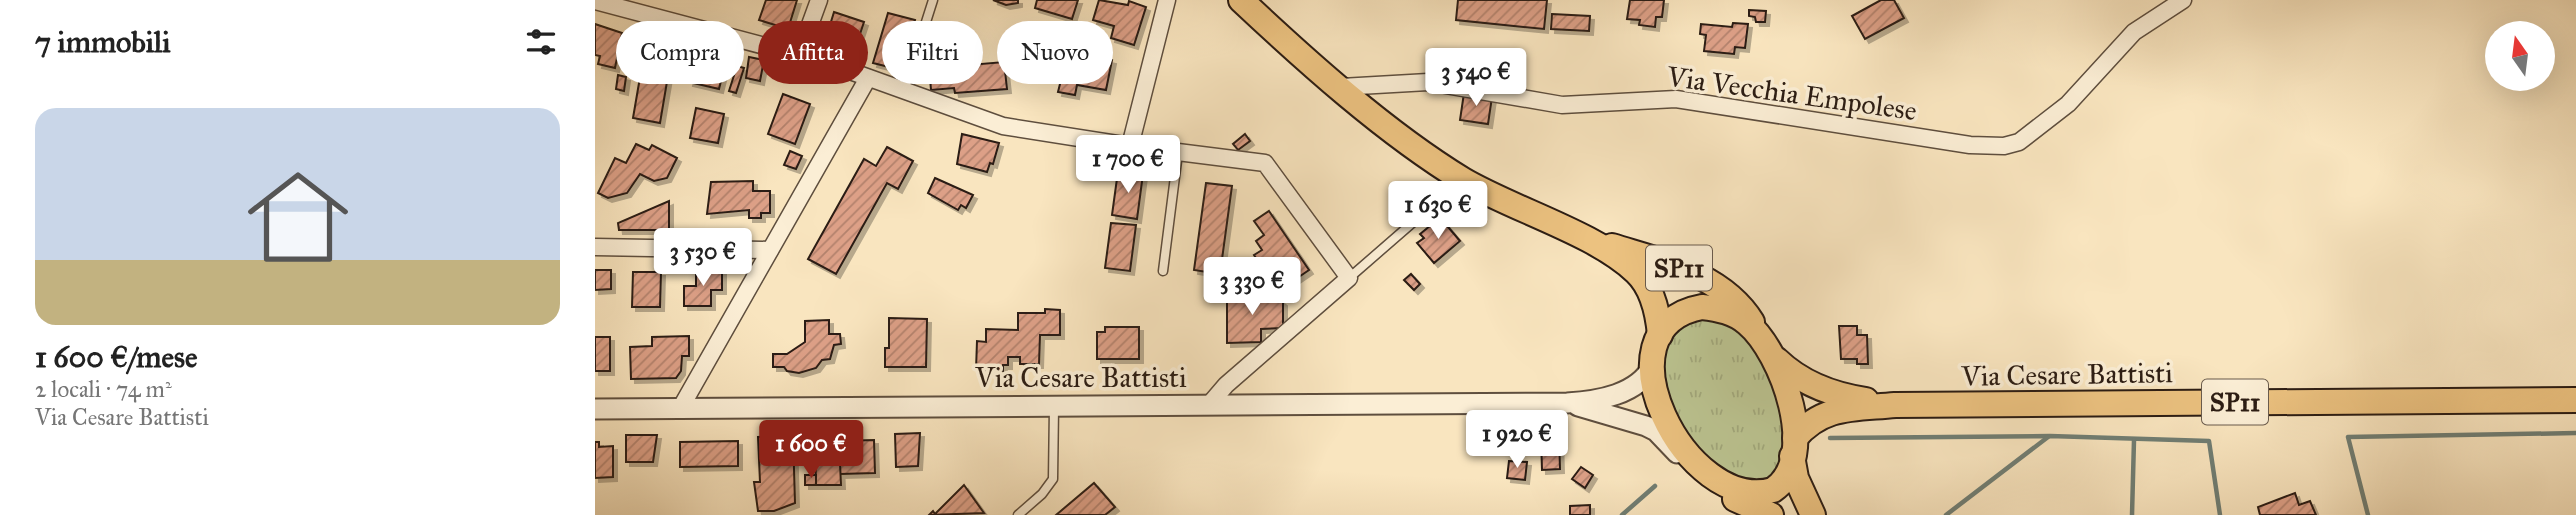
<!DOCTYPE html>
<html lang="it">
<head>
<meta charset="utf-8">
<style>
	:root { --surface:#fff; --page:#f6f6f6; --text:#222; --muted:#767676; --line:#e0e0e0; --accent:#8f2418 }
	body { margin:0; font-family:"IM FELL Great Primer",serif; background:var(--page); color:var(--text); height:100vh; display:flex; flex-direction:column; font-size:26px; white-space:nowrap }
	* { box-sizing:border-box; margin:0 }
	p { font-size:23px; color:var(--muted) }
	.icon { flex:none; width:38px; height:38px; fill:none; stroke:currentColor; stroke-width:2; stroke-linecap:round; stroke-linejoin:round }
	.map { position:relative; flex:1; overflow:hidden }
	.drawer { display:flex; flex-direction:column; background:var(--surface); width:595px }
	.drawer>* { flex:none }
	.banner { position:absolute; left:21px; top:21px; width:665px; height:63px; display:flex; gap:14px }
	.needle { width:46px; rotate:346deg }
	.buttons { position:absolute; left:1890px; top:21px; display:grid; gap:14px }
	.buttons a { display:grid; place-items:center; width:70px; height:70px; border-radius:50%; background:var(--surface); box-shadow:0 7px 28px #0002; font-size:35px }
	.price { position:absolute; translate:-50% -60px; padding:0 16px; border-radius:7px; background:#fff; color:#222; font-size:23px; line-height:46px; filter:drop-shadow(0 2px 4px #0008) }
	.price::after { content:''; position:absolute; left:50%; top:42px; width:21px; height:16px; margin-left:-10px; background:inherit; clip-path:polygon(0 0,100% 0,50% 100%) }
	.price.on { background:var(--accent); color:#fff }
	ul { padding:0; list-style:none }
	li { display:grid; align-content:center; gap:14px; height:371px; padding:0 35px }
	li+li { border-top:2px solid var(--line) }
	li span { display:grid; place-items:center; height:217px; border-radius:21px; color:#555 }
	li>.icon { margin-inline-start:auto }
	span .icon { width:126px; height:126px; fill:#fffc; stroke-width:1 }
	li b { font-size:30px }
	h2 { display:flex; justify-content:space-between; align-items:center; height:84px; padding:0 35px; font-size:30px }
	.tag { padding:0 24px; border-radius:32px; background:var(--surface); box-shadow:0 7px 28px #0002; font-size:24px; line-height:63px }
	.tag.on { background:var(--accent); color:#fff }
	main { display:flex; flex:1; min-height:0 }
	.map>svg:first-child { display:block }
	.grass { fill:url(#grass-tufts); stroke:#747052; stroke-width:2 }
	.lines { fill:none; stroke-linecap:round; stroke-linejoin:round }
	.stream { stroke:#707e74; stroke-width:4.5 }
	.building { fill:url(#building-hatch); stroke:#2b1c13; stroke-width:2; filter:url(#shadow) }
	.service-casing { stroke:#5e4e3e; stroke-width:11 }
	.minor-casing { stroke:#5e4e3e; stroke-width:19 }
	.tertiary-casing { stroke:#5e4e3e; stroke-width:23 }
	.primary-casing { stroke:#2b1c13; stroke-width:28 }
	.service { stroke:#fbeed5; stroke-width:8 }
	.minor { stroke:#fbeed5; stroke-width:16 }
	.tertiary { stroke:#fbeed5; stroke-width:19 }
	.primary { stroke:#ecc280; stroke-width:24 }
	.labels { text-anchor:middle; stroke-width:7; stroke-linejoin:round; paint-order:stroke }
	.shield { fill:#fbeed5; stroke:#695b4d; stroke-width:2 }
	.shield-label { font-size:26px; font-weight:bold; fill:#2b1c13 }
	.street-label { font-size:28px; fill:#2b1c13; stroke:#fbeed5 }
</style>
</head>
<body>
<main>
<section class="drawer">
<h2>7 immobili<svg class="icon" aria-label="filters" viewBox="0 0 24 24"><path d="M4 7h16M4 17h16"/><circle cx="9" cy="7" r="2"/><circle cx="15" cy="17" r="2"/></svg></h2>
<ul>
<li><span style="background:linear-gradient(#c9d6e8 70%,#c2b280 0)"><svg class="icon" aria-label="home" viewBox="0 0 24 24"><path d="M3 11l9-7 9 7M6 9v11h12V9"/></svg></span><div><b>1 600 €/mese</b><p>2 locali · 74 m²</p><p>Via Cesare Battisti</p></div></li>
</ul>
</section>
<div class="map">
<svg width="1981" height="515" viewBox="0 0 1981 515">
	<defs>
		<pattern id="grass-tufts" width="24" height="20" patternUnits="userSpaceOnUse" patternTransform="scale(1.75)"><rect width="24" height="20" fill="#bcc592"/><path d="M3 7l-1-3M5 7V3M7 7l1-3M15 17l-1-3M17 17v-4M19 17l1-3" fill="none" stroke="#a2a97d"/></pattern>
		<pattern id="building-hatch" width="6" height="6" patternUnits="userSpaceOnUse" patternTransform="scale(1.75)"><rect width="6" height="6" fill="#dda087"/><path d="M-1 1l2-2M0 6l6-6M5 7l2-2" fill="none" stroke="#b3826d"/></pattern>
		<filter id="shadow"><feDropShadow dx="4" dy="4" stdDeviation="0" flood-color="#0004"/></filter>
	</defs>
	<rect width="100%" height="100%" fill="#f9e5bf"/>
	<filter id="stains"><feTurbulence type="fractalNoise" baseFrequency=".00286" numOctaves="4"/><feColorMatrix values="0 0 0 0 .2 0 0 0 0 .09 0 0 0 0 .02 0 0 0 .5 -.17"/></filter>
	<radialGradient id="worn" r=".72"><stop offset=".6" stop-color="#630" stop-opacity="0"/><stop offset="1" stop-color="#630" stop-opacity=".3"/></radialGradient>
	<polygon class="grass" points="1096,318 1121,318 1146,330 1166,354 1189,414 1188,454 1178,479 1151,491 1081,435 1068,366 1073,339"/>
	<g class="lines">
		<g class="stream">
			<polyline points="1235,438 1455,436 1614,441 1625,515"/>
			<polyline points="1027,515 1060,486"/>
			<polyline points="1351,515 1453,437"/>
			<polyline points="1537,515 1539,440"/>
			<polyline points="1773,515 1753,437 1981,433"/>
		</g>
	</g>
	<g class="building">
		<polygon points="171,0 202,0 193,29 164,20"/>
		<polygon points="398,0 423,0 423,3 411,5"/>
		<polygon points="442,0 483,0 477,19 440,8"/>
		<polygon points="504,0 533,5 534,1 551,7 539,45 516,38 519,26 498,20"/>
		<polygon points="863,0 952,0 949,29 861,20"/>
		<polygon points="1035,0 1069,0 1067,17 1061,17 1060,27 1044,25 1045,20 1032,19"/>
		<polygon points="1286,0 1299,0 1309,18 1270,39 1257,16"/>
		<polygon points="1154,10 1171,11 1170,22 1161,22 1160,17 1154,16"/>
		<polygon points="239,12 269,22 259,52 244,47 246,43 231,38"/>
		<polygon points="293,13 320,20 306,70 278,63"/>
		<polygon points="957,14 995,16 994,31 956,29"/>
		<polygon points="1138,23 1153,24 1150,48 1140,47 1139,54 1109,51 1111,35 1105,34 1106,24 1137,27"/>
		<polygon points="0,24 27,33 20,68 3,64 5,56 0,55"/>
		<polygon points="438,44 517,60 511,90 482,85 480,95 463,92 466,80 432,73"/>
		<polygon points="103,46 133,53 124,89 94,82"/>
		<polygon points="49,54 76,58 65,123 38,118"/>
		<polygon points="362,55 363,66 409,62 412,89 360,93 359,88 336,90 334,66 339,66 338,57"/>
		<polygon points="154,57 169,60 165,81 151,78"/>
		<polygon points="142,66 149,68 141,93 134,91"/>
		<polygon points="23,75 31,77 29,91 21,89"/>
		<polygon points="869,93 897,97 893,124 865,120"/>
		<polygon points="188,94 215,104 200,144 173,134"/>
		<polygon points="101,108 129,114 123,143 95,138"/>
		<polygon points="367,134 404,143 398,164 395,163 392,172 362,164"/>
		<polygon points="650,134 655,141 643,150 638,144"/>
		<polygon points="41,144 54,150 57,145 82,158 72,178 59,181 45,174 32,193 13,198 3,193 20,158 31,163"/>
		<polygon points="292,147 318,161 303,189 292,183 241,274 213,259 269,159 281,166"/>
		<polygon points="195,151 207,156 201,169 189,165"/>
		<polygon points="523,171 548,174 542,219 517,215"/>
		<polygon points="340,178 378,195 371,208 366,205 363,210 333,193"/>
		<polygon points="158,181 158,191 175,191 175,213 166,213 166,218 154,218 154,210 112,214 116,182"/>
		<polygon points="611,183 637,186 625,274 599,270"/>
		<polygon points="74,201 74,230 24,230 23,223"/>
		<polygon points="674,211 714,270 698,281 692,273 684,278 679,272 673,276 659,255 667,250 661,241 669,235 659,221"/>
		<polygon points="848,221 865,241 839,263 822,243 829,238 825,234 836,225 839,228"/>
		<polygon points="516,223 541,225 535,271 510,268"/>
		<polygon points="101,269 127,269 127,290 116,290 116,306 89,306 89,286 101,286"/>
		<polygon points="0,270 16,270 16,289 0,290"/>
		<polygon points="38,272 66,272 65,307 37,307"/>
		<polygon points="816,274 825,284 819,290 809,280"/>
		<polygon points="632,296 680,296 688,302 688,328 666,329 666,342 632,343"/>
		<polygon points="450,309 465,310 465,335 445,335 444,364 425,364 425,357 413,357 413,365 408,365 408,371 381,370 382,341 391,342 391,329 423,330 423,313 450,313"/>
		<polygon points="294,318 332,319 331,367 290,367 290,348 294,348"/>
		<polygon points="234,320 234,334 245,334 246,344 239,345 235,359 227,360 221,368 204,373 192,371 189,367 178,367 178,354 192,354 210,342 210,321"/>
		<polygon points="1244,326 1262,326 1262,335 1272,335 1273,364 1262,364 1262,359 1246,359"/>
		<polygon points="510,327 544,327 544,359 502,359 502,332 510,332"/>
		<polygon points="94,336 94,356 87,356 86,371 81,378 36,379 35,347 57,346 57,337"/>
		<rect x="0" y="337" width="15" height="34"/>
		<polygon points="325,433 323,466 301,467 300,434"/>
		<polygon points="31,435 62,435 58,462 31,462"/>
		<polygon points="198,435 200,503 179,511 163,511 159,482 165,482 163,437"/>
		<polygon points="946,435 964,435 965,469 947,470"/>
		<polygon points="279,440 280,473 245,474 244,441"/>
		<polygon points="143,441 143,466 85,467 85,442"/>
		<polygon points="244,441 246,485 221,485 220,442"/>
		<polygon points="0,442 4,442 4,447 18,446 18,477 0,478"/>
		<polygon points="914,461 932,462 930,480 912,478"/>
		<polygon points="986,467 998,475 990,488 977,479"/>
		<rect x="210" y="475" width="11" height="10"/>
		<polygon points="499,483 520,507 510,515 461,515"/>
		<polygon points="369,485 389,513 334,515 338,511 340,514"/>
		<polygon points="1700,493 1704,505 1715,501 1721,515 1665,515 1663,507"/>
		<polygon points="995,505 995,515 975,515 975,506"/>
	</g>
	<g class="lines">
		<defs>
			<g id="service">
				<polyline points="309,91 338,0"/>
				<polyline points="568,271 583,153"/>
				<polyline points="754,278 846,198"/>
				<polyline points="423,515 447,494 458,479 459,407"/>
			</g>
			<g id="minor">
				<polyline points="0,1 230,62 408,126 535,146 670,163 754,278 631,385 613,406"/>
				<polyline points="204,55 224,0"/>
				<polyline points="746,87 833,82 967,105 1081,99 1375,145 1409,146 1424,142 1473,104 1539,32 1588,0"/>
				<polyline points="535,146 572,0"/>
				<polyline points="0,247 175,250"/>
				<polyline points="85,409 273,78"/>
			</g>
			<g id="tertiary">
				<polyline points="983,406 1051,426 1061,431 1082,453"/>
				<path d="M0,409L972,403C1003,401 1043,395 1058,365"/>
			</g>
			<g id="primary">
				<path d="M646,0C712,62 791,133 868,180C919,210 1000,233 1041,272C1058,288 1063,313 1065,335"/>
				<path d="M1017,246C1068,262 1127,274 1157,322"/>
				<path d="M1107,307C1124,309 1139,312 1152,323C1187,352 1226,458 1178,490C1092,515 996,327 1107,307Z"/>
				<path d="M1182,360C1207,384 1237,395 1271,400"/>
				<path d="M1200,438C1228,405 1259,409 1300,405L1981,400"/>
				<polyline points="1197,456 1201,478 1218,515"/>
				<polyline points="1140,499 1176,515"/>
			</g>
		</defs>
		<use href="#service" class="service-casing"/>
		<use href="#minor" class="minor-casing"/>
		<use href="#tertiary" class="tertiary-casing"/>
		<use href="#primary" class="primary-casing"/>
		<use href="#service" class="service"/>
		<use href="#minor" class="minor"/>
		<use href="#tertiary" class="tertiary"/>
		<use href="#primary" class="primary"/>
	</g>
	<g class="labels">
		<g class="shield">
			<rect x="1051" y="245.5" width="66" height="45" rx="5"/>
			<rect x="1607" y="379.5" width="66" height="45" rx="5"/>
		</g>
		<g class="shield-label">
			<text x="1084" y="277">SP11</text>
			<text x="1640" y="411">SP11</text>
		</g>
		<g class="street-label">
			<text transform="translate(1197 93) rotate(8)" y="10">Via Vecchia Empolese</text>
			<text transform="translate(1472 374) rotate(-1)" y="10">Via Cesare Battisti</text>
			<text x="486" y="387">Via Cesare Battisti</text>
		</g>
	</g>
	<rect width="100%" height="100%" filter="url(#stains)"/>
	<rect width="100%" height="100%" fill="url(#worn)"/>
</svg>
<div class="buttons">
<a><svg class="needle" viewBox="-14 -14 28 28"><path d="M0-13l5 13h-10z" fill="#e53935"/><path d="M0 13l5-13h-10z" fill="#767676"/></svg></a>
</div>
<b class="price" style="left:881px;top:108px">3 540 €</b>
<b class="price" style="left:533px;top:195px">1 700 €</b>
<b class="price" style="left:843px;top:241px">1 630 €</b>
<b class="price" style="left:108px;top:288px">3 530 €</b>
<b class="price" style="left:657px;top:317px">3 330 €</b>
<b class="price" style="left:922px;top:470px">1 920 €</b>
<b class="price on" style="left:216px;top:480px">1 600 €</b>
<div class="banner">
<a class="tag">Compra</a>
<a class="tag on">Affitta</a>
<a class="tag">Filtri</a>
<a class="tag">Nuovo</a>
</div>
</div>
</main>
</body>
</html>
